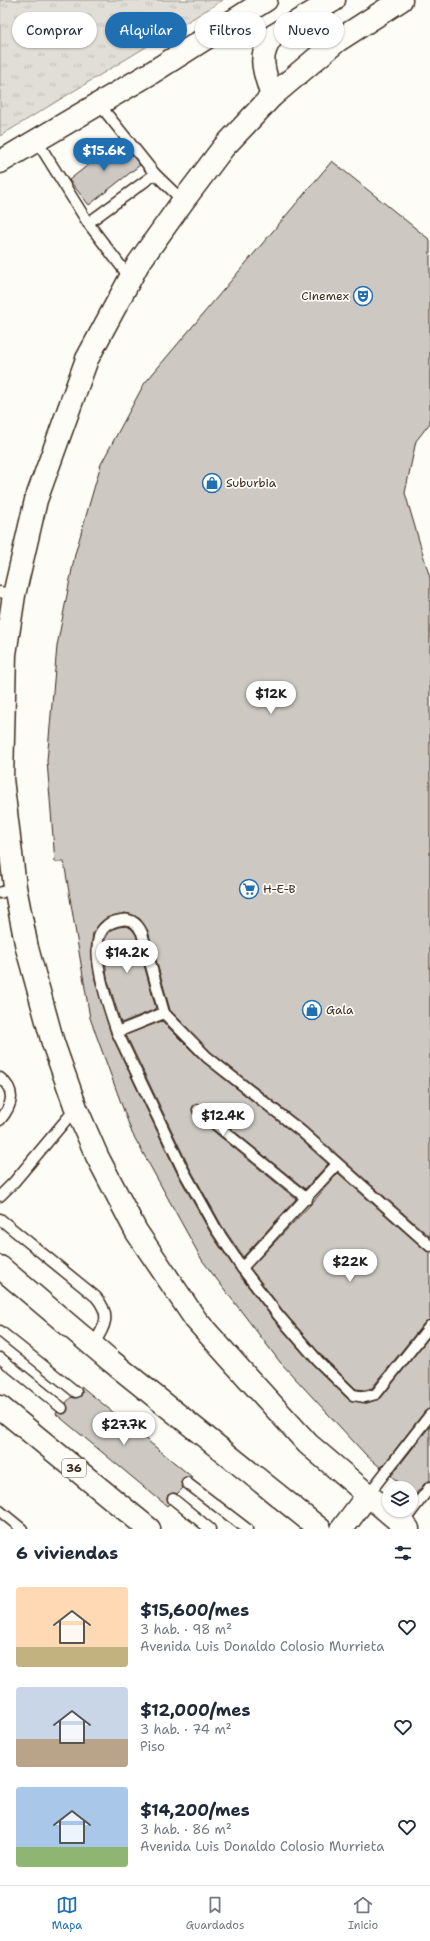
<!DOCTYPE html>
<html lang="es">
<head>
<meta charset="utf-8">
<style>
	:root { --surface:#fff; --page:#f2f2f3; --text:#1f2937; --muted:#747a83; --line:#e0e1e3; --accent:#1f6fb2 }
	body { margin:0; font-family:"Shantell Sans",sans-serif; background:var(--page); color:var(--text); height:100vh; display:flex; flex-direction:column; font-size:15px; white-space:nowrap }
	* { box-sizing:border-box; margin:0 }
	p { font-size:13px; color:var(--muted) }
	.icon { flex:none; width:22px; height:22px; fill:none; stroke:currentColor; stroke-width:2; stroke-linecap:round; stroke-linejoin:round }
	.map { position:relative; height:1529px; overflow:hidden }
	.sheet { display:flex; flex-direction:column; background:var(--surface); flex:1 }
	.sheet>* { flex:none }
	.top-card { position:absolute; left:12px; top:12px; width:406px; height:36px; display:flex; gap:8px }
	.controls { position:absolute; left:382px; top:1481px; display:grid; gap:8px }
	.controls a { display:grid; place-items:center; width:36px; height:36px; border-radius:50%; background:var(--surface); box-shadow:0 1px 3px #0004; font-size:20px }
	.price { position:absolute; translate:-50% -34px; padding:0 9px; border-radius:14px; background:#fff; color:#222; font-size:13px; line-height:26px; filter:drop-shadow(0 1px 2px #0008) }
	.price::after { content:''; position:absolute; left:50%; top:24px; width:12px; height:9px; margin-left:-6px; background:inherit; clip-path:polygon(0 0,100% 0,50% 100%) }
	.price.active { background:var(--accent); color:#fff }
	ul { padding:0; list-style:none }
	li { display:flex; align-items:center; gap:12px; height:100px; padding:0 16px }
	li span { display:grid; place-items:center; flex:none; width:112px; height:80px; border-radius:4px; color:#555 }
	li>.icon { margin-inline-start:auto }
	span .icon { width:48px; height:48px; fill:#fffc; stroke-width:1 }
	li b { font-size:17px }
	h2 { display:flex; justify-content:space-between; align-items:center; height:48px; padding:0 16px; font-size:17px }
	.pill { padding:0 14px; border-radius:18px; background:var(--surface); box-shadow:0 1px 3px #0004; font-size:14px; line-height:36px }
	.pill.active { background:var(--accent); color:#fff }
	.tabs { display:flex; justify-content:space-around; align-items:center; height:56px; border-top:1px solid var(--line); background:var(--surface); font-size:11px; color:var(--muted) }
	.tabs a { display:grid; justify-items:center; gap:2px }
	.tabs .active { color:var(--accent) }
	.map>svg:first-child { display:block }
	.grass { fill:url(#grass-tufts); stroke:#8e847a }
	.building { fill:#cdc8c2; stroke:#3b2a1e }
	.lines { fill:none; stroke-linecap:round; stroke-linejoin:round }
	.lane-casing { stroke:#3b2a1e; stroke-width:13 }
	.secondary-casing { stroke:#3b2a1e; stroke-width:25 }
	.primary-casing { stroke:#3b2a1e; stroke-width:25 }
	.lane { stroke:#fdfcf7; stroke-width:10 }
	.secondary { stroke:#fdfcf7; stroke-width:22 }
	.primary { stroke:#fdfcf7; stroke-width:22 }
	.labels { text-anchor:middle; stroke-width:3.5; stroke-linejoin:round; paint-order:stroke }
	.shield { fill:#fdfcf7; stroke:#75695f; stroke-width:1 }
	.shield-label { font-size:11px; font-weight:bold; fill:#3b2a1e }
	.poi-label { font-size:12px; fill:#3b2a1e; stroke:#fdfcf7; text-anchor:start }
</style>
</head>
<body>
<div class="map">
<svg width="430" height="1529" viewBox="0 0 430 1529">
	<defs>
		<pattern id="grass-tufts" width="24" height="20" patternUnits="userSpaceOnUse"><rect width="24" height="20" fill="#e1ded7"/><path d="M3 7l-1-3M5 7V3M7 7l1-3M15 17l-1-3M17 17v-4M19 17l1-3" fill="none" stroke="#c2bfb8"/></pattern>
	</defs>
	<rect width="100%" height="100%" fill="#fdfcf7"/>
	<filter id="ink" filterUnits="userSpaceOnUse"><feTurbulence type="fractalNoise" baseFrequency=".025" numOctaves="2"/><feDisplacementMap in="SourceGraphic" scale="8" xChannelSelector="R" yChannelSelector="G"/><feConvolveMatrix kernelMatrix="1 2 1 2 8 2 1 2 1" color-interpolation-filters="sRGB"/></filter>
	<g filter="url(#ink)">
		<polygon class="grass" points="0,0 223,0 0,136"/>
		<g class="building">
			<polygon points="120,140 140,165 89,205 69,180"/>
			<polygon points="332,161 430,240 430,423 416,441 405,493 430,578 430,1237 305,1126 211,1052 170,1010 148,931 140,919 133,915 125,913 106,918 99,924 93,933 91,949 95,980 111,1034 176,1171 210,1232 237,1272 274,1320 313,1365 349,1400 367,1403 381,1398 430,1336 430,1409 425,1411 381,1468 366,1455 280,1362 202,1260 132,1133 90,1018 64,862 55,862 47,761 57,646 75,554 101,464 144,384"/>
			<polygon points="127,926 132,929 136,935 156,1009 121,1023 107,978 104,949 105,939 110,931 118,927"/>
			<polygon points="162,1021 203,1062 297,1136 328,1164 305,1189 202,1105 199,1104 193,1106 192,1109 194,1115 296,1199 243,1257 222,1226 188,1165 126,1035"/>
			<polygon points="338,1173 426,1251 430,1252 430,1320 425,1322 372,1388 365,1390 356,1389 323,1357 284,1312 250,1268 312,1203"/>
			<polygon points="81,1386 192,1477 185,1477 182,1479 181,1483 183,1488 177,1494 174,1493 168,1495 167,1498 169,1504 167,1506 56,1414 57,1412 64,1414 67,1412 68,1409 66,1403 71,1397 75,1398 81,1396 82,1393"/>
			<polygon points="430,1426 430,1481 425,1483 415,1495 411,1492 411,1488 406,1488 391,1476"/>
		</g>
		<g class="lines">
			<defs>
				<g id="lane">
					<polyline points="99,104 155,174"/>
					<polyline points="37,141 88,223"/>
					<polyline points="130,278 88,223 155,174 183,201"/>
					<polyline points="0,592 14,595"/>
					<polyline points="0,893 15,887"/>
					<path d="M117,1032C110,1012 86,945 104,928C108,923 115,921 121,920C131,918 138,924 142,933L164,1013"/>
					<path d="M0,1078C17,1091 12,1106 0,1120"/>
					<polyline points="198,1110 307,1199"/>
					<polyline points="0,1196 14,1182 76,1108"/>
					<path d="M0,1219L96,1297C112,1316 105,1326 93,1345"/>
					<polyline points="430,1246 301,1131 207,1057 164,1013 117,1032 182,1168 216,1229 242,1268 279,1316 318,1361 353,1395 365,1397 376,1394 430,1326"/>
					<polyline points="242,1268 337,1164"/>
					<polyline points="0,1331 76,1392"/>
					<polyline points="0,1358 62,1408"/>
					<polyline points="187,1483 247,1529"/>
					<polyline points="367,1496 430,1415"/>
					<polyline points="173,1499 210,1529"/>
					<polyline points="0,1511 22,1529"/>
					<polyline points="402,1524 430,1487"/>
				</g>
				<g id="secondary">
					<polyline points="401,0 337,41 272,96 223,148 183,201 138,264 87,359 36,500 14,595 5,654 2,779 15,887 27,948 53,1043 76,1108 97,1156 136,1231 196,1320 247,1377 308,1444 408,1529"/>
					<path d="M272,96C265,73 256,57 273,36L334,0"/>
					<polyline points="0,162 151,73 266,0"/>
					<polyline points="342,1529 367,1496"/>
				</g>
				<g id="primary">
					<polyline points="0,1267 111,1361 320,1529"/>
					<polyline points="0,1407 149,1529"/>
				</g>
			</defs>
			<use href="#lane" class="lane-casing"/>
			<use href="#secondary" class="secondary-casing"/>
			<use href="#primary" class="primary-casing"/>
			<use href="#lane" class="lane"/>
			<use href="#secondary" class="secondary"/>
			<use href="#primary" class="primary"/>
		</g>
	</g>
	<defs>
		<symbol id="theatre-ring" viewBox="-11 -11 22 22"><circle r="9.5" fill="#fdfcf7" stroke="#1f6fb2" stroke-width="1.5"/><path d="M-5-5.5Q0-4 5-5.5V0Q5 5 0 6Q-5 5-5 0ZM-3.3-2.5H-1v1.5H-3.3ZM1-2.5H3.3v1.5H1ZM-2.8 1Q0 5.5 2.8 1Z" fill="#1f6fb2"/></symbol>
		<symbol id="shop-ring" viewBox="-11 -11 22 22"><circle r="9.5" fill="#fdfcf7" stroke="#1f6fb2" stroke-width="1.5"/><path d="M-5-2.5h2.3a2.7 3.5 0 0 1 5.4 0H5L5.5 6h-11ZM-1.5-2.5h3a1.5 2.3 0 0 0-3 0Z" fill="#1f6fb2"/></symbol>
		<symbol id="supermarket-ring" viewBox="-11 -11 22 22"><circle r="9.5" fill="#fdfcf7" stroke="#1f6fb2" stroke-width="1.5"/><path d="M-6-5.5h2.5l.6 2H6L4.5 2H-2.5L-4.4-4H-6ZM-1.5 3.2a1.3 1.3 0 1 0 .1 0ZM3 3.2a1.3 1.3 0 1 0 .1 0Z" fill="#1f6fb2"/></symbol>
	</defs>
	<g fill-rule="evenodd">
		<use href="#theatre-ring" x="352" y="285" width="22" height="22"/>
		<use href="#shop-ring" x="201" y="472" width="22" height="22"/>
		<use href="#supermarket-ring" x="238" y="878" width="22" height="22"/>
		<use href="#shop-ring" x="301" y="999" width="22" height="22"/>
	</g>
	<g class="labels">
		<rect class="shield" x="62" y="1459" width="24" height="18" rx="3"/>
		<g class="shield-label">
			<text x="74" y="1472">36</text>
		</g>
		<g class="poi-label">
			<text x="349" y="300" text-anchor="end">Cinemex</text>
			<text x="226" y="487">Suburbia</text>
			<text x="263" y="893">H-E-B</text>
			<text x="326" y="1014">Gala</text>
		</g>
	</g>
</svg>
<div class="controls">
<a><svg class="icon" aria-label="layers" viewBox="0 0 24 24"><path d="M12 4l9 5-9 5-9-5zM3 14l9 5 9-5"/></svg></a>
</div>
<b class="price active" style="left:104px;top:172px">$15.6K</b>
<b class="price" style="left:271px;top:715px">$12K</b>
<b class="price" style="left:127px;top:974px">$14.2K</b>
<b class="price" style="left:223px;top:1137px">$12.4K</b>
<b class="price" style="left:350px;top:1283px">$22K</b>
<b class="price" style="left:124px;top:1446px">$27.7K</b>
<div class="top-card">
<a class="pill">Comprar</a>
<a class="pill active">Alquilar</a>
<a class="pill">Filtros</a>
<a class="pill">Nuevo</a>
</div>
</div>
<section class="sheet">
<h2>6 viviendas<svg class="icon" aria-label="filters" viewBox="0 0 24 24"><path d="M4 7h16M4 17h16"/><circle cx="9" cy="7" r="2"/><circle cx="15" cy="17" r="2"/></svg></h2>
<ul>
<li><span style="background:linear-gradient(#ffd9b3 75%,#c2b280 0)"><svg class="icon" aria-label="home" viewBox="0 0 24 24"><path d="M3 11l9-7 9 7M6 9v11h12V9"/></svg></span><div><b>$15,600/mes</b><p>3 hab. · 98 m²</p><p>Avenida Luis Donaldo Colosio Murrieta</p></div><svg class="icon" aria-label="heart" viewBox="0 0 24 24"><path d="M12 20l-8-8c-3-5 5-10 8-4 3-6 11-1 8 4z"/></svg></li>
<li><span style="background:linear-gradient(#c9d6e8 65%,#b9a48a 0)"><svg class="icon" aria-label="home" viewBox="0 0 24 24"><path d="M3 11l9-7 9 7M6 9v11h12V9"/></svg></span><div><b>$12,000/mes</b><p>3 hab. · 74 m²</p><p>Piso</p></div><svg class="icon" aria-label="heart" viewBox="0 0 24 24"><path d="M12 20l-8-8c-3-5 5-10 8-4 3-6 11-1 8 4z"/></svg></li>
<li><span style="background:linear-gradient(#a9c7e8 75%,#8fb573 0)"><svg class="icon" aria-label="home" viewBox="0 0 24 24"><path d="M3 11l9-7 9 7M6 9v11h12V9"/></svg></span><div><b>$14,200/mes</b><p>3 hab. · 86 m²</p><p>Avenida Luis Donaldo Colosio Murrieta</p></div><svg class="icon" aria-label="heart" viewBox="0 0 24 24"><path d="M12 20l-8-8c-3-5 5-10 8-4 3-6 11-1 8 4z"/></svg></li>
</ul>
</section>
<nav class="tabs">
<a class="active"><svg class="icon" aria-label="map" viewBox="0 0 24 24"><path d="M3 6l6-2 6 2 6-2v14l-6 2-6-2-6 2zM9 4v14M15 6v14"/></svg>Mapa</a>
<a><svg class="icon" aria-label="saved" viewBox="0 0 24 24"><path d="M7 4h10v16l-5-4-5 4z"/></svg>Guardados</a>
<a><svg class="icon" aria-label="home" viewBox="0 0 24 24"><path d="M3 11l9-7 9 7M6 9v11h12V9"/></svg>Inicio</a>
</nav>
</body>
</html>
